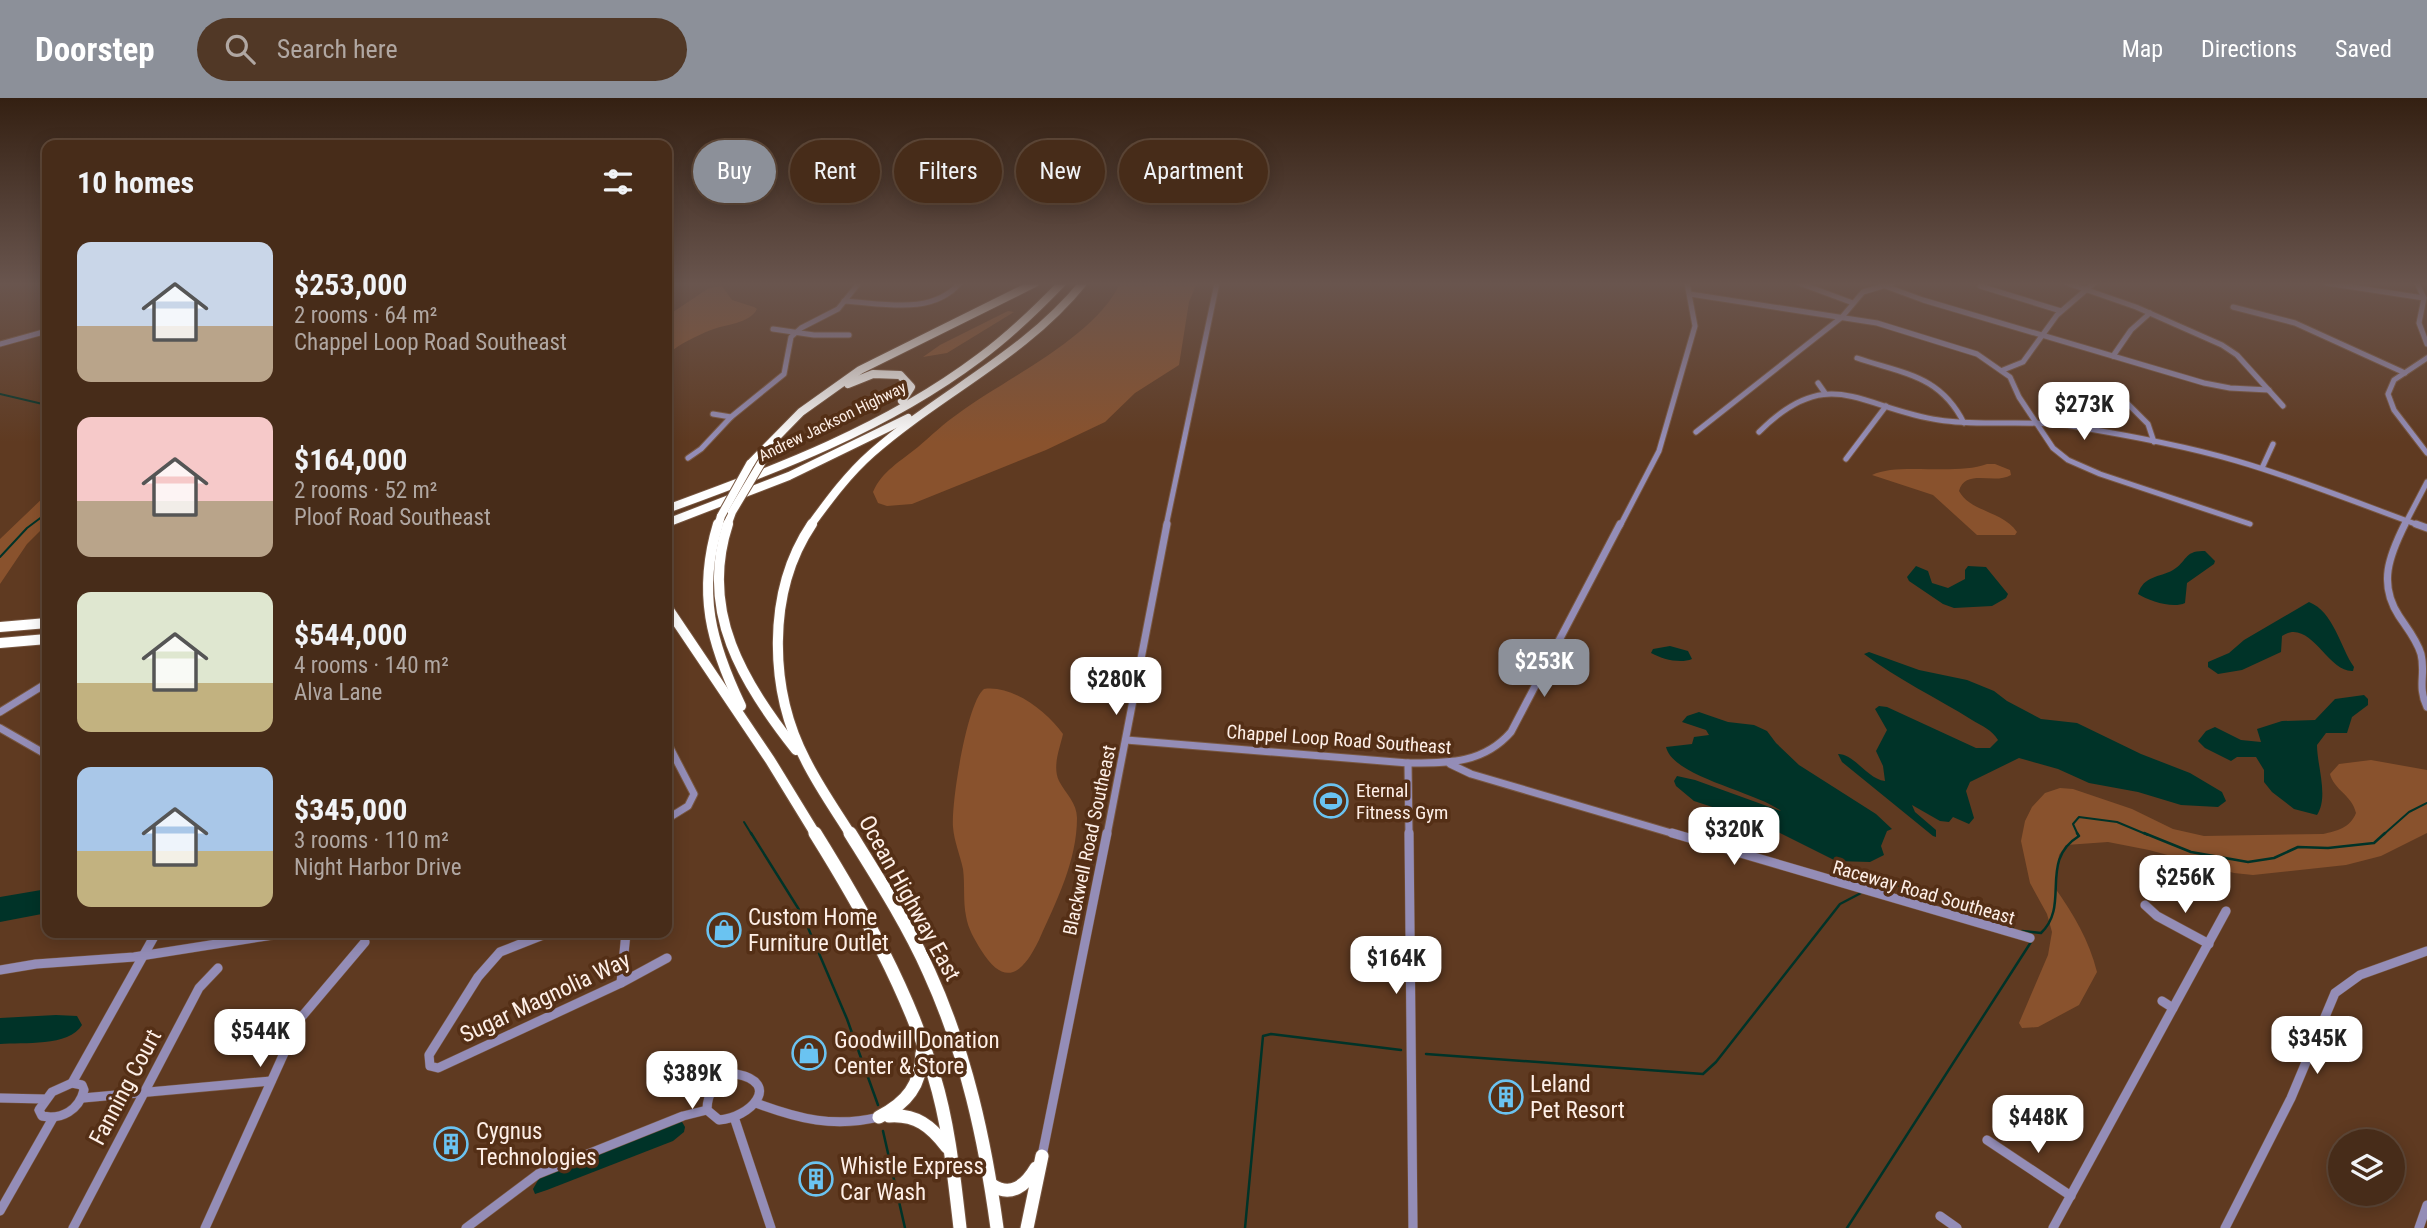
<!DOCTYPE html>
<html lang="en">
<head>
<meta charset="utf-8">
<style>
	:root { --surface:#472c19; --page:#513826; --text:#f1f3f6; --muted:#b0a7a2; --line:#5f4838; --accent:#8c9099 }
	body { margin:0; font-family:"Roboto Condensed",sans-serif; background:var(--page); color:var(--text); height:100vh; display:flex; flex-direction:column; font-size:26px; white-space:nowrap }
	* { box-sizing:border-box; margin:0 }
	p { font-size:23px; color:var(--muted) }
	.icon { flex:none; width:38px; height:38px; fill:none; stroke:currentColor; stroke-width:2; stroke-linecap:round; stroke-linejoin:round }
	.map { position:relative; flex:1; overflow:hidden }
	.side { position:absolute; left:42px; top:42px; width:630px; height:798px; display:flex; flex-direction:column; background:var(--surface); border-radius:14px; box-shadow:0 4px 18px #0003,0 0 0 2px var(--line) }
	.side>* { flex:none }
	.hud { position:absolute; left:693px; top:42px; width:665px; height:63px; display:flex; gap:14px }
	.buttons { position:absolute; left:2328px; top:1031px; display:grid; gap:14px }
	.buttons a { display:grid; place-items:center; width:77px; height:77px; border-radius:50%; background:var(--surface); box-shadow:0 4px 18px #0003,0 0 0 2px var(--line); font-size:35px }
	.price { position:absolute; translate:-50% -60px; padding:0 16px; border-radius:14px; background:#fff; color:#222; font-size:23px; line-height:46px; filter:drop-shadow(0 2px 4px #0008) }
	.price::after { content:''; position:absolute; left:50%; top:42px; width:21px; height:16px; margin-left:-10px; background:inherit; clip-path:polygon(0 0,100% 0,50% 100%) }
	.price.selected { background:var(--accent); color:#fff }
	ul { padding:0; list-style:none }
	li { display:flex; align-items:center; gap:21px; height:175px; padding:0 35px }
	li span { display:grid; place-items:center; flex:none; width:196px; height:140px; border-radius:14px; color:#555 }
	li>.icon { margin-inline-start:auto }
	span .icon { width:84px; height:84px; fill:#fffc; stroke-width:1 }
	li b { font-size:30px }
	h2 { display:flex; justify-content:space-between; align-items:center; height:84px; padding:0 35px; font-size:30px }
	.tag { padding:0 24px; border-radius:32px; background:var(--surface); box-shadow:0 4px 18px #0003,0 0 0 2px var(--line); font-size:24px; line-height:63px }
	.tag.selected { background:var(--accent); color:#fff }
	header { display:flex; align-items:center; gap:42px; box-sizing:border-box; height:98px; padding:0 35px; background:var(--accent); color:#fff }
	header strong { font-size:33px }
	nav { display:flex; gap:38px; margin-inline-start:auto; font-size:24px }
	.search { width:490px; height:63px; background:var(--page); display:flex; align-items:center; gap:18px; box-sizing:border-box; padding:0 24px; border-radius:38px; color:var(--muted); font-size:26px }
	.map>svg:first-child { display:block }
	.green { fill:#89522d }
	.water { fill:#003328 }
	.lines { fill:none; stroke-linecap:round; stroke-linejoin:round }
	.stream-far1 { stroke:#003328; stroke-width:2 }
	.stream { stroke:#003328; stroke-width:2.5 }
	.minor-far2-casing { stroke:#785741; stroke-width:7 }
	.minor-far1-casing { stroke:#785741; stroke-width:9 }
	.minor-casing { stroke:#785741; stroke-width:10 }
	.highway-far2-casing { stroke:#785741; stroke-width:10 }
	.highway-far1-casing { stroke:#785741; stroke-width:12 }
	.highway-casing { stroke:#785741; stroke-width:15 }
	.minor-far2 { stroke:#948db7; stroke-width:5 }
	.minor-far1 { stroke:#948db7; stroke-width:7 }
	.minor { stroke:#948db7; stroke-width:9 }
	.highway-far2 { stroke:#fff; stroke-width:8 }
	.highway-far1 { stroke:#fff; stroke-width:10 }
	.highway { stroke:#fff; stroke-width:13 }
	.highway-bridge-casing { stroke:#785741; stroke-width:10; stroke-linecap:butt }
	.highway-bridge { stroke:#fff; stroke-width:8 }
	.labels { text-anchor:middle; stroke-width:7; stroke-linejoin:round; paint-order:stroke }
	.far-street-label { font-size:16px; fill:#feefe7; stroke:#542f16 }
	.street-label { font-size:19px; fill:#feefe7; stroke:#542f16 }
	.poi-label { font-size:19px; fill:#feefe7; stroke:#542f16; text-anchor:start }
	.near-street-label { font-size:23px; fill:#feefe7; stroke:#542f16 }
	.near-poi-label { font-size:23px; fill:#feefe7; stroke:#542f16; text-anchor:start }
</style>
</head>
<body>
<header>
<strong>Doorstep</strong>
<div class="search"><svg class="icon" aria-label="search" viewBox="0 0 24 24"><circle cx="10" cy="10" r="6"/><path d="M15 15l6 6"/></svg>Search here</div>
<nav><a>Map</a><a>Directions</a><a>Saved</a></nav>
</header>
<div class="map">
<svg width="2427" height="1130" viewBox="0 0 2427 1130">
	<rect width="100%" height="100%" fill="#5f3a21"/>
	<g class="green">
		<path d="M1120,185H1197L1189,204L1179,267L1135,295L1105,324L1046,352L912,406L887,408L878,405L873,394C882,373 901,363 918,349C931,338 944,325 959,315C1005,281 1096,239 1120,185Z"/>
		<path d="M722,188L732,202L754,209L757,211C749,226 726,226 711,232C696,238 679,246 667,257V218L709,190Z"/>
		<polygon points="1008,213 1014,214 947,255 923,259 940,247"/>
		<path d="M1987,366H1995L2010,372L2011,377C1995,387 1965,370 1959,393C1970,414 2003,413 2017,434L2015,437H1977L1933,397L1872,377C1898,364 1954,378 1987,366Z"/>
		<polygon points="47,396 47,426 27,446 0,486 0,441"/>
		<path d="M984,591C1014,587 1047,614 1063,636C1060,650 1052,668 1059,683C1066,696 1077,705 1077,720C1077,763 1056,804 1039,842C1023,875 1005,891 981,852C975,842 968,831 966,818C963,803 965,786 963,771C960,757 954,743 953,729C951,705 967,604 984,591Z"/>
		<path d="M2371,662L2427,672V735L2381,758L2346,767L2253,777L2234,775L2149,752L2108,744L2066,747L2059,757L2055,790C2074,817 2089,842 2097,874L2079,907L2038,929L2022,930L2019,925L2048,857L2052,834L2047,816L2030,785L2021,743L2025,723L2032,709L2045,695L2060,690L2073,691L2132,711L2173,731L2204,738L2323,736C2337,733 2350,730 2356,715C2352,697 2334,692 2330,676L2339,666Z"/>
	</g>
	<g class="water">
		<path d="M2205,453L2215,463L2214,466L2187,485L2185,505C2173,511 2149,503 2138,496C2144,477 2159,480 2173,472C2187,464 2184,452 2205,453Z"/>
		<polygon points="1916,468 1928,473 1932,485 1948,490 1965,481 1965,472 1968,468 1986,469 2008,496 2006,500 1992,508 1954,510 1943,506 1909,483 1907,479"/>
		<path d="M2309,504C2334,514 2340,549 2354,569L2353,573C2328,575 2310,519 2282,538L2281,554L2242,572L2218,576L2208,569V564L2229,555L2244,542Z"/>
		<path d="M1670,548L1688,553L1692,561C1680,566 1662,561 1651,555L1653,551Z"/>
		<path d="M1869,554L1919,572L1967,582L1994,593L2007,603L2041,621L2077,625L2141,656L2190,675L2222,694L2226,703L2218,709L2181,707L2138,694L2089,685L2058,671L2019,660L1970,684L1966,693L1974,720L1969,726L1953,719L1949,724L1940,723L1912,707L1915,714L1936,732V739L1933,738L1842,664L1838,656C1855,656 1867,681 1885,683L1883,668L1876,653L1887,632L1875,611L1879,608L1887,609L1976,650H1990L1998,642C1992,632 1982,628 1972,622C1937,600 1897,581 1864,556Z"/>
		<path d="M2364,597L2368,601V607L2352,619L2347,635H2326L2317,647C2317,668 2329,699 2317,717L2294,711L2272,694L2264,684V672L2256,659H2237L2231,663L2205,650L2198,643L2206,633L2215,629L2241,642L2261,644L2257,631L2282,623L2315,622L2335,601Z"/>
		<path d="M1699,614L1728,624L1754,627L1767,633L1776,645L1799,667L1876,716L1892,731L1887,733L1881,748L1884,757L1870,764L1836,763L1758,724L1694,703L1676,688L1674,683L1677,678L1695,682L1781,713C1757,694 1673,679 1666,649L1692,646L1694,639L1709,637L1706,632L1682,624L1687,618Z"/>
		<polygon points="47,791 47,815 0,824 0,799"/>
		<path d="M56,917L77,918L82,927C69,949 23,944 0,946V920Z"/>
		<polygon points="681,1022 685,1029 684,1034 673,1043 547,1092 535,1096 533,1091 541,1077"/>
	</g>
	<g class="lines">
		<g class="stream-far1">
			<polyline points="0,296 47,307"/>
			<polyline points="0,459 27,430 47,415"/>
			<polyline points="744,724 752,737"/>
			<polyline points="2078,737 2073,726 2079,719 2117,724 2148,737"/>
			<polyline points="2383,737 2409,714 2427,705"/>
		</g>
		<g class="stream">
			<polyline points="751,735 803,818 847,921 878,1007"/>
			<polyline points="2144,735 2191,754 2248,764 2274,760 2298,749 2328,750 2374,745 2385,735"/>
			<polyline points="1892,795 1894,787 1911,790 1955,812 1984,814 2013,830"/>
			<path d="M2022,833L2041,835C2071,807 2038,763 2079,738L2077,735"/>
			<polyline points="1426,956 1703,976 1716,964 1840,806 1861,795"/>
			<polyline points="883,1033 905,1130"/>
			<polyline points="1245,1130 1263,938 1271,936 1401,952"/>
			<polyline points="1847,1130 2031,844"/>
		</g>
		<defs>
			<g id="minor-far2">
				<polyline points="1799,185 1853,205"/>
				<polyline points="2067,185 2136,209 2222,247 2237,257 2283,308"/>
				<polyline points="2326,185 2424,200"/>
				<polyline points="2417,185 2424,200 2419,225 2427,246"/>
				<polyline points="1885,188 1923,202 2204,285 2230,290 2269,292"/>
				<polyline points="1980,188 2061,213"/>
				<polyline points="1690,196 1877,225 1977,256 2010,279 2019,299 2053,350 2068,362 2100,376 2250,426"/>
				<path d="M844,203C883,205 931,218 960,185"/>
				<polyline points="2233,209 2295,225 2405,275"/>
				<polyline points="773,231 814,237 849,237"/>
				<polyline points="0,246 47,233"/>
				<polyline points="2113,258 2131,232 2150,215"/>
				<path d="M1857,260C1904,276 1940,277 1964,325"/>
				<polyline points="2427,260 2394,282 2388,296 2394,312 2427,355"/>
				<polyline points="2003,272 2023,264 2057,217 2094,185"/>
				<polyline points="1818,285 1825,295"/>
				<polyline points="2125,303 2148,326 2154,344"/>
				<polyline points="713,316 731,319"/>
				<polyline points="1696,334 1842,219 1863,194 1893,185"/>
				<path d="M1759,334C1829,264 1860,310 1939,322C1982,329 2027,321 2071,328C2127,337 2182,347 2237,363C2299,381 2360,406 2421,428"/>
				<polyline points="688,360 701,351 731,319 784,276 791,239 801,230 838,211 859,185"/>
				<polyline points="1846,361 1886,308"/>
				<polyline points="2262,370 2273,346"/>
				<polyline points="1166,428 1217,185"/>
				<polyline points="1620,428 1659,353 1695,228 1687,185"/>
				<polyline points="2404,428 2427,384"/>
			</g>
			<g id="minor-far1">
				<path d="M2405,426C2389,458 2378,486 2399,518C2407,530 2417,542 2421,556C2426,576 2417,588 2427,609"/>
				<polyline points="2416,426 2427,430"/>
				<polyline points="0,614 47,585"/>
				<polyline points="0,630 47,657"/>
				<path d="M1126,642L1408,665C1448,665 1483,666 1511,634L1620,426"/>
				<polyline points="667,644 694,696 688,708 667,721"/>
				<polyline points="1408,665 1409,737"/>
				<polyline points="1450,666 1471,676 1678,737"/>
				<polyline points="1107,737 1167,426"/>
			</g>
			<g id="minor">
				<polyline points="1409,735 1413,1130"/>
				<polyline points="1672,735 2030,840"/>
				<polyline points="2145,807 2157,818 2209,846"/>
				<polyline points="548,835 500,854 478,879 429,957 430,968 438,970 621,885 667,860"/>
				<polyline points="0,872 36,866 134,859 286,835"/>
				<polyline points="621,885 626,835"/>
				<polyline points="2162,903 2173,910"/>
				<path d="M736,976C783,985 750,1020 719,1022L707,1012C707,992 718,982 736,976Z"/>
				<polyline points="72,985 156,835"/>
				<path d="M72,985L82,987L84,992C79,1012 62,1022 42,1018L39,1012L52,994Z"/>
				<polyline points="0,1000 44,1001"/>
				<polyline points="83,1000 271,983"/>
				<path d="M756,1005C799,1021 834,1030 879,1019"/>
				<polyline points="735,1022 771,1130"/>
				<polyline points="1987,1042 2071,1098"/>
				<polyline points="1042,1058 1107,735"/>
				<polyline points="0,1113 53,1020"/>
				<polyline points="1940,1118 1957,1130"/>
				<polyline points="73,1130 199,890 218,870"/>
				<polyline points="205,1130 299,922 365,844"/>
				<polyline points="466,1130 538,1076 683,1018 707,1012"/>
				<polyline points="2053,1130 2226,813"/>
				<polyline points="2225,1130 2291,1000 2335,895 2360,877 2427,853"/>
				<polyline points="2419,1130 2427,1107"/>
			</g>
			<g id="highway-far2">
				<polyline points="848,286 873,276 900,277 911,289 902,303"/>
				<polyline points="750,366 801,314 860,272 1035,185"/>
				<path d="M667,411C775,372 886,330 979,260C1009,238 1036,212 1062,185"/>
				<polyline points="667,425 789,378 908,320"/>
				<polyline points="718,428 721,418"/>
				<polyline points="727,428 732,414"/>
				<path d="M810,428C829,402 848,376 872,355C940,295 1025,257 1083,185"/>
			</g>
			<g id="highway-far1">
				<path d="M718,426C697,495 711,545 741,608"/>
				<path d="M728,426C699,514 743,584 796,652"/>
				<path d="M812,426C766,494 769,593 806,663C819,689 836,713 851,737"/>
				<polyline points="667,509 770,662 816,737"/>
				<polyline points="0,529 47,525"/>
				<polyline points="0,545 47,541"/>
			</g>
			<g id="highway">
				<path d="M815,735C863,812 907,891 934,978C949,1027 954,1079 960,1130"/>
				<path d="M850,735C878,780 907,825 929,874C966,955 985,1042 997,1130"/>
				<path d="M889,1018C916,1016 931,1028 947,1049"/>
				<path d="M879,1019C907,1005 921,987 922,955"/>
				<path d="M992,1087C1011,1100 1026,1087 1036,1070"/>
				<polyline points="1027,1130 1042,1058"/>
			</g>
		</defs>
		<use href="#minor-far2" class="minor-far2-casing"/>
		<use href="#minor-far1" class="minor-far1-casing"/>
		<use href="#minor" class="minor-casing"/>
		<use href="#highway-far2" class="highway-far2-casing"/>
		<use href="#highway-far1" class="highway-far1-casing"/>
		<use href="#highway" class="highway-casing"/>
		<use href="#minor-far2" class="minor-far2"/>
		<use href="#minor-far1" class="minor-far1"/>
		<use href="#minor" class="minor"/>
		<use href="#highway-far2" class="highway-far2"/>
		<use href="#highway-far1" class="highway-far1"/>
		<use href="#highway" class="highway"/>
		<defs>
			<g id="highway-bridge">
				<polyline points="732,414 763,362"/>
				<polyline points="721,418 750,366"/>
			</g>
		</defs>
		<use href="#highway-bridge" class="highway-bridge-casing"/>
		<use href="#highway-bridge" class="highway-bridge"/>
	</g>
	<linearGradient id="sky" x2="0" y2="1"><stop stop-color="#342012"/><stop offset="0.54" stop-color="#69554e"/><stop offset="1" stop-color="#69554e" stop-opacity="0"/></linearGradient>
	<rect width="2427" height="344" fill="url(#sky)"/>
	<defs>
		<symbol id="stadium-ring" viewBox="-11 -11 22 22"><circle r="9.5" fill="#542f16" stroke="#6ac3f1" stroke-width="1.5"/><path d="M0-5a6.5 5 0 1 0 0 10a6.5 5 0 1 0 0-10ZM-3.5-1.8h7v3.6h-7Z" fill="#6ac3f1"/></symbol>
		<symbol id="shop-ring" viewBox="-11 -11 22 22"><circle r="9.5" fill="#542f16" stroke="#6ac3f1" stroke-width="1.5"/><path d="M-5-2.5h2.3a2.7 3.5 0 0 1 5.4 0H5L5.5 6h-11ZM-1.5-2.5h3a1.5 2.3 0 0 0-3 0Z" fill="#6ac3f1"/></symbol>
		<symbol id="building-ring" viewBox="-11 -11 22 22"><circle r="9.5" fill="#542f16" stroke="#6ac3f1" stroke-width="1.5"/><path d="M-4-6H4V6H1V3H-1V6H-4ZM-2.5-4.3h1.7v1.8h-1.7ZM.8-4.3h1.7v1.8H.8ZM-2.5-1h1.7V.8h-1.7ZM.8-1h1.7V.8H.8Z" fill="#6ac3f1"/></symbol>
	</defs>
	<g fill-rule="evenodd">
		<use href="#stadium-ring" x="1312" y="684" width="38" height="38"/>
		<use href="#shop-ring" x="705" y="813" width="38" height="38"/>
		<use href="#shop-ring" x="790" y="936" width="38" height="38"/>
		<use href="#building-ring" x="1487" y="980" width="38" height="38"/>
		<use href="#building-ring" x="432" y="1027" width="38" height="38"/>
		<use href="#building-ring" x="797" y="1062" width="38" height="38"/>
	</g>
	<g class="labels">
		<g class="far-street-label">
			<text transform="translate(832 323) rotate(-26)" y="6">Andrew Jackson Highway</text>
		</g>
		<g class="street-label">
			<text transform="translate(1339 641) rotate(4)" y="7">Chappel Loop Road Southeast</text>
			<text transform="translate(1089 742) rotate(-78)" y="7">Blackwell Road Southeast</text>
			<text transform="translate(1924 794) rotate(16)" y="7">Raceway Road Southeast</text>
		</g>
		<g class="poi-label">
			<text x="1356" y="699">Eternal<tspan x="1356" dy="22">Fitness Gym</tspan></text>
		</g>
		<g class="near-street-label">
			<text transform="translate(910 800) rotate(61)" y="8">Ocean Highway East</text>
			<text transform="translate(545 899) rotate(-25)" y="8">Sugar Magnolia Way</text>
			<text transform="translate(125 989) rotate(-62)" y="8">Fanning Court</text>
		</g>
		<g class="near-poi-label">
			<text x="748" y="827">Custom Home<tspan x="748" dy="26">Furniture Outlet</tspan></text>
			<text x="834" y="950">Goodwill Donation<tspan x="834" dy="26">Center &amp; Store</tspan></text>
			<text x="1530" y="994">Leland<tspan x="1530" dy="26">Pet Resort</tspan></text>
			<text x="476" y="1041">Cygnus<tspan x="476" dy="26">Technologies</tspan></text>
			<text x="840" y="1076">Whistle Express<tspan x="840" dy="26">Car Wash</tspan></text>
		</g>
	</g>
</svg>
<div class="buttons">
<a><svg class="icon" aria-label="layers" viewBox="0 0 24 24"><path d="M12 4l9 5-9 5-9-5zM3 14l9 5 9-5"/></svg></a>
</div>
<b class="price" style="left:2084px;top:344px">$273K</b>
<b class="price selected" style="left:1544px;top:601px">$253K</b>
<b class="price" style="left:1116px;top:619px">$280K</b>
<b class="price" style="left:1734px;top:769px">$320K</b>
<b class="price" style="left:2185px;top:817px">$256K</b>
<b class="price" style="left:1396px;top:898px">$164K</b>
<b class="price" style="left:260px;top:971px">$544K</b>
<b class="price" style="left:2317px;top:978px">$345K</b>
<b class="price" style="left:692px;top:1013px">$389K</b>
<b class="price" style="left:2038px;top:1057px">$448K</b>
<div class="hud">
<a class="tag selected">Buy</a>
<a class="tag">Rent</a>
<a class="tag">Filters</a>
<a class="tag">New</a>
<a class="tag">Apartment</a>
</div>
<section class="side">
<h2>10 homes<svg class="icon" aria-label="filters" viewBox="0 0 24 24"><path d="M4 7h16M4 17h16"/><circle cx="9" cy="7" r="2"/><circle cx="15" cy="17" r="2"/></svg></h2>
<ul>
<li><span style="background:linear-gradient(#c9d6e8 60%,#b9a48a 0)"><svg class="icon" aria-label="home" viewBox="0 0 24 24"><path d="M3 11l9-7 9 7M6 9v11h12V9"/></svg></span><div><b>$253,000</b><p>2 rooms · 64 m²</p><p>Chappel Loop Road Southeast</p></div></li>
<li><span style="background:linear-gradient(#f6c9c9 60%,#b9a48a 0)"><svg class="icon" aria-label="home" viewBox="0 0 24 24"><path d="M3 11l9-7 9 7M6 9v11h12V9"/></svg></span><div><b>$164,000</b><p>2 rooms · 52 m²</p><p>Ploof Road Southeast</p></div></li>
<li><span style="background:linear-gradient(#dfe7d0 65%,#c2b280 0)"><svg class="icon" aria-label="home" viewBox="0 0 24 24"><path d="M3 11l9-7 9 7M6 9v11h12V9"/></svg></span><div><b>$544,000</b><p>4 rooms · 140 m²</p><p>Alva Lane</p></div></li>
<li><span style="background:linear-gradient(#a9c7e8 60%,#c2b280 0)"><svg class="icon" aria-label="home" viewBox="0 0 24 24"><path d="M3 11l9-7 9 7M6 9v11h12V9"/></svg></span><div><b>$345,000</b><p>3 rooms · 110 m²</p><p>Night Harbor Drive</p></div></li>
</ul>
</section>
</div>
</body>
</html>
